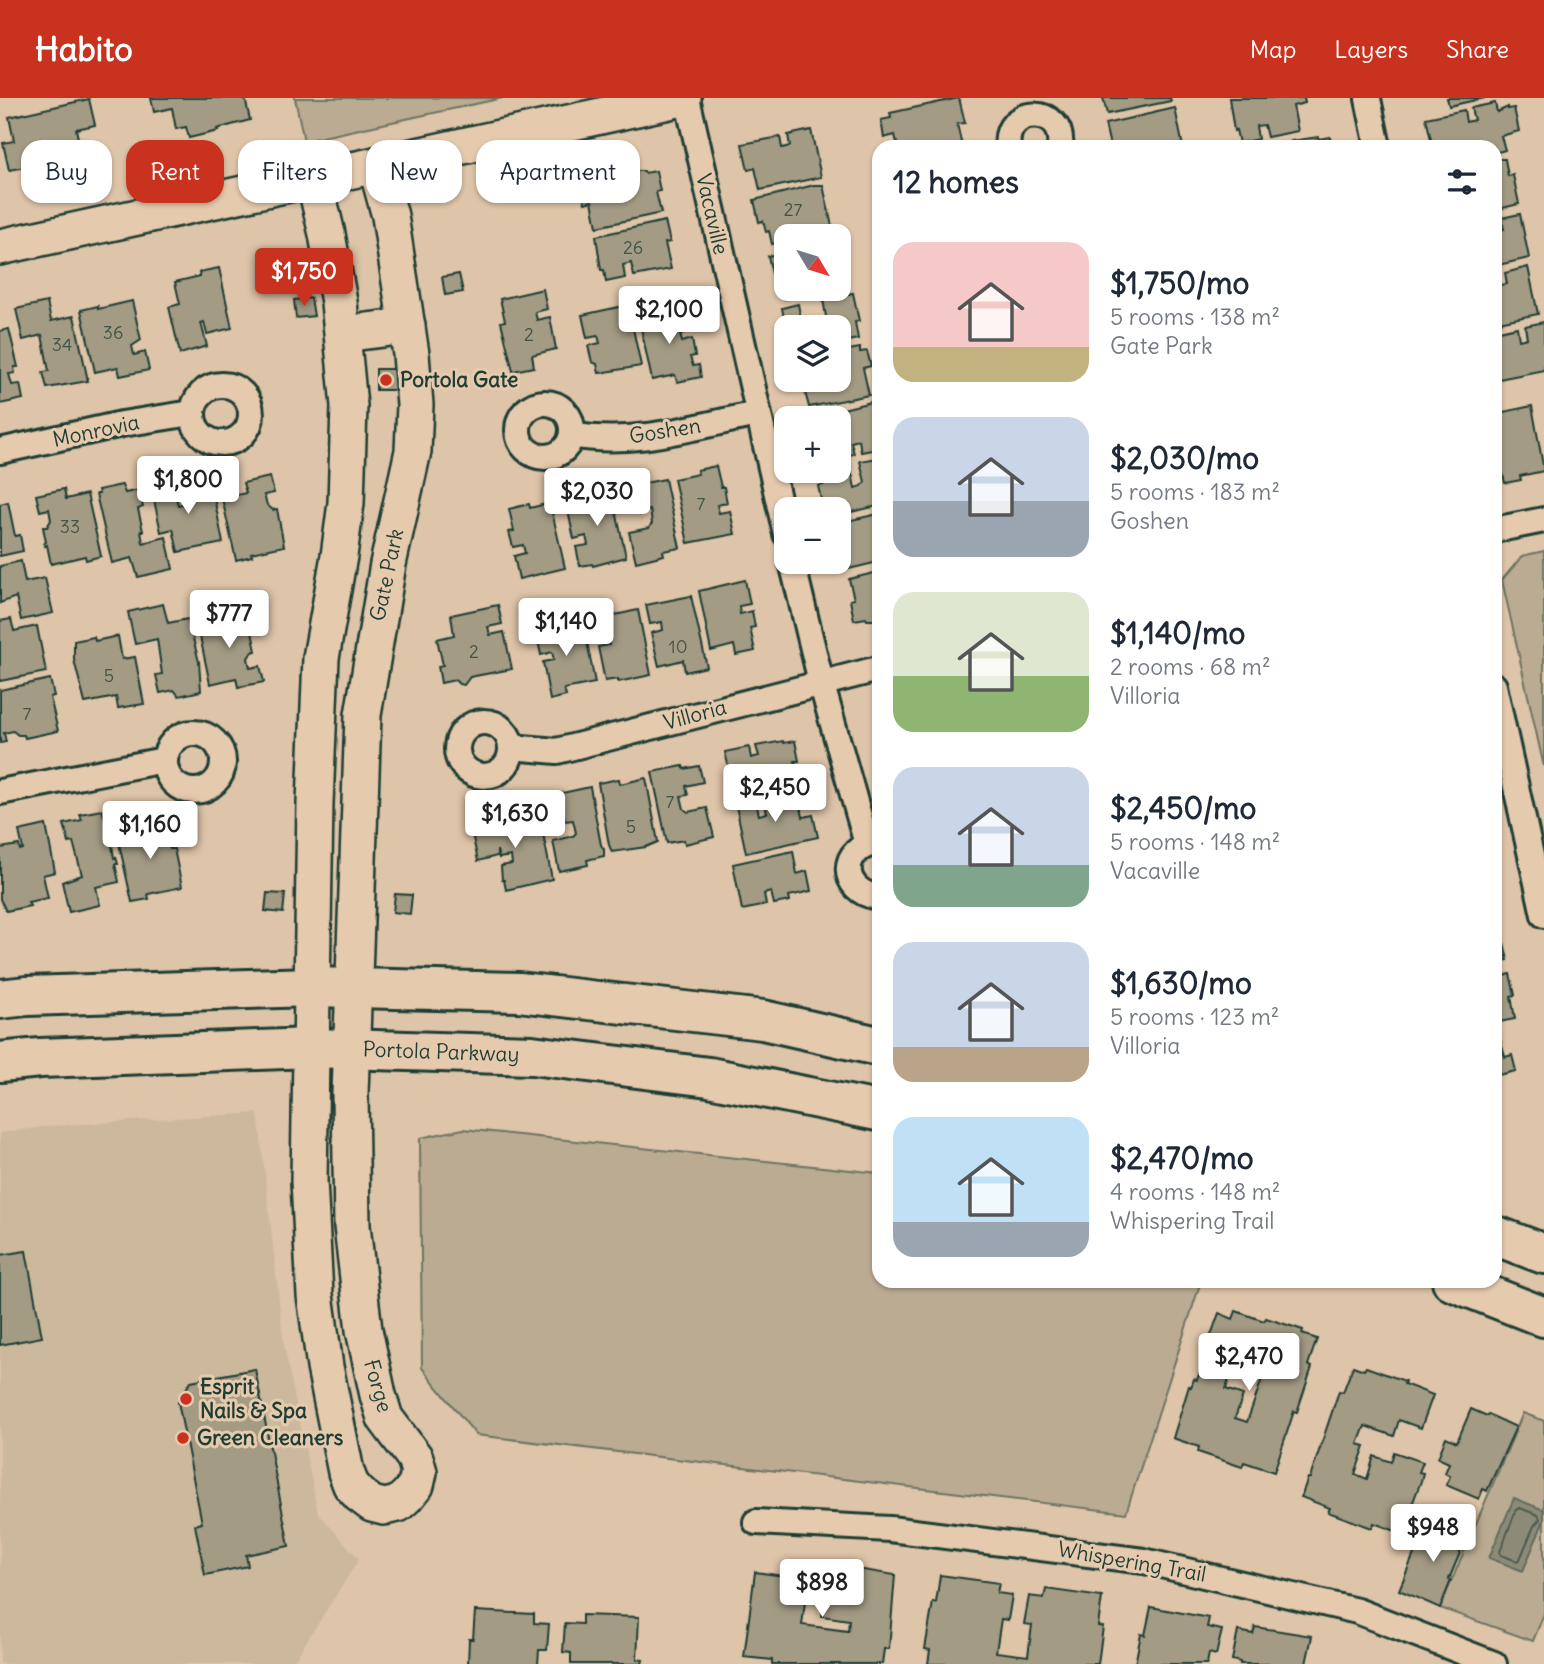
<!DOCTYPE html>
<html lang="en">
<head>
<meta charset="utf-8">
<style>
	:root { --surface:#fff; --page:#f6f6f7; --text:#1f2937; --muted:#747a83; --accent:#c8321e }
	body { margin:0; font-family:Delius,sans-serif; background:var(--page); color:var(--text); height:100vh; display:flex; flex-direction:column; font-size:26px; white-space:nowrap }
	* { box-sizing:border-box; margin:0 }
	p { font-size:23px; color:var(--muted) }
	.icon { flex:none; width:38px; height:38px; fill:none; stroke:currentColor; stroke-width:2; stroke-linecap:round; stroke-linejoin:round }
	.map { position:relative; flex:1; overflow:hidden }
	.sheet { position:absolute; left:872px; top:42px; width:630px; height:1148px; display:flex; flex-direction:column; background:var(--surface); border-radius:21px; box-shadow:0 2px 5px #0004 }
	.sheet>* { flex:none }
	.guide { position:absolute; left:21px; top:42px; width:665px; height:63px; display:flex; gap:14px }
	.needle { width:46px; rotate:128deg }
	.tools { position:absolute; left:774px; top:126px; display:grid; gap:14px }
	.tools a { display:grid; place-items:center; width:77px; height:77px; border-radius:14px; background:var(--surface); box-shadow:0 2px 5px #0004; font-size:35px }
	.price { position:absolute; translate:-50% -60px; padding:0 16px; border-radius:7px; background:#fff; color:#222; font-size:23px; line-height:46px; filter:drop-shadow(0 2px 4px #0008) }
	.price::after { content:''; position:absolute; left:50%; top:42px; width:21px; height:16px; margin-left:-10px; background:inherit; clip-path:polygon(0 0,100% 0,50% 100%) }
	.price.on { background:var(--accent); color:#fff }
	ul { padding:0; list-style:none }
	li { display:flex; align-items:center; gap:21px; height:175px; padding:0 21px }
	li span { display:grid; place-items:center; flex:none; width:196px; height:140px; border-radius:21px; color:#555 }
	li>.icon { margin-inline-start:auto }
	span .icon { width:84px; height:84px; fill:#fffc; stroke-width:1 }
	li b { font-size:30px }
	h2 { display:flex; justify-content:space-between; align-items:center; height:84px; padding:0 21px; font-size:30px }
	.tag { padding:0 24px; border-radius:21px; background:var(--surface); box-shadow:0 2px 5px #0004; font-size:24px; line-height:63px }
	.tag.on { background:var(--accent); color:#fff }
	header { display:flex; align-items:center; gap:42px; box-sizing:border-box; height:98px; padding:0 35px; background:var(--accent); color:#fff }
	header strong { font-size:33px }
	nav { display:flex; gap:38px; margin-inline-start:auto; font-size:24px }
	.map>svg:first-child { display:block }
	.built { fill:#ccb89d }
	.green { fill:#bbab93; stroke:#6d7464; stroke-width:2 }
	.water { fill:#8d8b77; stroke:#616c5c; stroke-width:2 }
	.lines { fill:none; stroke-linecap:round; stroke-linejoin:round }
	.shore { stroke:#4b5c4f; stroke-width:2 }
	.building { fill:#a39b84; stroke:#1f3d34; stroke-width:2 }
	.street-casing { stroke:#1f3d34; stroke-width:30 }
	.secondary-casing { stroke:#1f3d34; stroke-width:40 }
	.primary-casing { stroke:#1f3d34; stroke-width:44 }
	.street { stroke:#e6caad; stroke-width:24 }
	.secondary { stroke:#e6caad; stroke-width:35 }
	.primary { stroke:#e6caad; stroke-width:38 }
	.poi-dot { fill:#c8321e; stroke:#e6caad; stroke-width:2.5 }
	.labels { text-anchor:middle; stroke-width:6; stroke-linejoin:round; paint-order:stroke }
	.number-label { font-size:18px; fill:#405448 }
	.street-label { font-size:21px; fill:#1f3d34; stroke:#e6caad }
	.poi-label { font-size:21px; font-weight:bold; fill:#1f3d34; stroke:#e6caad; text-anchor:start }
</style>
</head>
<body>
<header>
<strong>Habito</strong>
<nav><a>Map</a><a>Layers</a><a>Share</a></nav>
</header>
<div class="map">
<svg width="1544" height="1566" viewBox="0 0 1544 1566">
	<rect width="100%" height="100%" fill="#dec4a8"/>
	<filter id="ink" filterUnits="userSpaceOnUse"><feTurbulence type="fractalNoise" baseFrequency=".0143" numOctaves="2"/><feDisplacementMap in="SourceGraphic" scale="14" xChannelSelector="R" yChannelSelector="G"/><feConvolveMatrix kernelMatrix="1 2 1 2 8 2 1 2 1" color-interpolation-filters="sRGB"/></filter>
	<g filter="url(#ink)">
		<polygon class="built" points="258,1015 284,1247 318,1415 359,1461 292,1566 0,1566 0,1035 51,1028"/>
		<g class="green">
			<polygon points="295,0 503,0 304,43"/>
			<polygon points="1544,453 1544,669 1502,482 1522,458"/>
			<polygon points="463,1031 878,1075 878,1183 1201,1183 1126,1415 476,1337 422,1270 420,1040"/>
			<polygon points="1523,1315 1544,1323 1544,1516 1533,1543 1440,1510"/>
		</g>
		<polygon class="water" points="1514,1400 1544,1412 1544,1422 1523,1473 1489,1460"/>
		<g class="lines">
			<polygon class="shore" points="1520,1410 1538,1417 1540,1421 1534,1428 1520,1461 1517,1463 1501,1457 1500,1454 1516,1412"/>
		</g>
		<g class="building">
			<polygon points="151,0 245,0 250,22 217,31 218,33 189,40 186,29 176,31 172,10 154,14"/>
			<polygon points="959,0 965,25 957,26 962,48 898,49 895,37 884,40 881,22 891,20 890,15"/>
			<polygon points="1103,0 1170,0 1171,3 1107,16"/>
			<polygon points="1229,0 1304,0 1305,5 1293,8 1298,33 1267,39 1264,27 1256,28 1258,41 1239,45 1236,32 1234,33"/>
			<polygon points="1447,0 1485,0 1449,8"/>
			<polygon points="89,1 95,27 76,31 81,54 64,57 64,66 44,71 43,66 9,72 3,45 14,43 9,19"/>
			<polygon points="1495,5 1497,14 1508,9 1508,11 1514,10 1519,33 1501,38 1505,52 1494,55 1494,49 1439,49 1438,44 1432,46 1426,20 1464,12 1466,24 1474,22 1471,10"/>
			<polygon points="1175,10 1183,49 1110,48 1105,26"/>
			<polygon points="811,32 821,79 760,92 755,70 748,72 742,46 780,39 782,50 790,48 788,37"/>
			<polygon points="1318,39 1319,41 1330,39 1332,49 1292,49 1291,43"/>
			<polygon points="1494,61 1505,61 1508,78 1513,77 1519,106 1494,112"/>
			<polygon points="632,73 644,73 645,75 656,73 660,93 656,94 661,115 597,129 592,103 585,105 580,84"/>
			<polygon points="814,87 823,87 833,133 806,138 786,138 786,143 772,146 769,133 766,134 763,123 759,124 754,102"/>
			<polygon points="1520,116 1529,160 1494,168 1494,133 1504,131 1501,120"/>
			<polygon points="665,123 670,144 665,145 671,171 634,178 631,165 623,167 625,180 606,184 604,172 601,172 596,138"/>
			<polygon points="843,141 847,159 840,161 845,187 838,189 838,142"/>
			<polygon points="786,151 786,191 830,191 785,201 781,179 773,180 768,158 777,156 776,153"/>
			<polygon points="1528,169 1538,216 1494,225 1494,176 1497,176 1500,187 1507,186 1505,175"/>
			<polygon points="219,170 232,230 207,236 204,224 201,225 207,248 180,256 169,209 180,206 175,184 200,178 199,174"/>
			<polygon points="459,176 463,194 445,197 442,179"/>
			<polygon points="543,191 547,211 535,214 537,222 550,219 556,251 532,257 534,269 513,273 501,224 505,223 500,201"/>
			<polygon points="853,195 859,223 855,224 858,241 838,245 838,229 786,229 785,245 781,227 785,226 782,210 798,206 801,222 810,221 811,228 824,225 826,219 823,201"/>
			<polygon points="311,200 314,218 296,220 294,202"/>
			<polygon points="132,203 141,242 132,248 134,257 145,254 149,272 120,278 118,269 95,274 81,212 98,208 98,211"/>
			<polygon points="47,204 51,223 74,218 88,283 47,290 43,274 49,273 42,237 23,242 16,211"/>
			<polygon points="628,207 641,268 599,275 597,266 592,264 588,248 600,245 598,238 587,240 582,217"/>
			<polygon points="686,210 691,233 680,236 682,244 692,241 695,258 690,259 693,268 699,267 701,279 677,284 675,277 652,282 639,221"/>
			<polygon points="1544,224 1544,272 1494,282 1494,234 1517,229 1519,242 1527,240 1525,228"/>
			<polygon points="9,231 18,269 14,269 15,275 9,276 12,287 20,286 23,301 0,306 0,233"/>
			<polygon points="860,250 860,254 867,253 871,268 863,270 869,297 809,309 805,294 796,289 794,282 838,282 838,254"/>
			<rect x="376" y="271" width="20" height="21"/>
			<polygon points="871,304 878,333 878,351 861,354 859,342 851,344 854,356 838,359 838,320 807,320"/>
			<polygon points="1532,308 1544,373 1520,378 1521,382 1505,385 1496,348 1503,346 1501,339 1494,340 1494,316"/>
			<polygon points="878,360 878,408 838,417 838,411 823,411 818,388 823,387 820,373 838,373 838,368 850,366 855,390 862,388 865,384 860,363"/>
			<polygon points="716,368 721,389 724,389 727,405 717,407 719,415 730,413 735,436 688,445 674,381 698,376 697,372"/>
			<polygon points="270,379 274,395 264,397 267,407 273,412 277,411 284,448 251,455 252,458 236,462 222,400 246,395 243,385"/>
			<polygon points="665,381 680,450 663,453 664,457 636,464 629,434 649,430 652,425 650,412 642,414 640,405 624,408 620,390"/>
			<polygon points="177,382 181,398 176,399 178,407 187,405 185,395 212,389 223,445 178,454 173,431 161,434 151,388"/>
			<polygon points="122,387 125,395 139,392 143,409 138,411 143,433 141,433 143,445 166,439 173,471 138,479 132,460 112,465 96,396 99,396 98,392"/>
			<polygon points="611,390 626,459 593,468 592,466 580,468 576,449 588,447 586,438 574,441 566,403 590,398 590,395"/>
			<polygon points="64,391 66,401 87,396 101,458 86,462 85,458 51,466 47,447 45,448 44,445 46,444 43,429 47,429 51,422 49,411 40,413 36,397"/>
			<polygon points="8,404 15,438 20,437 23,453 0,458 0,406"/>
			<polygon points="550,405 565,470 519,481 514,458 525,455 523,447 513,449 509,434 514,433 509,411 529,406 530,410"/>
			<polygon points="878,416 878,464 849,471 844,447 838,448 838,425"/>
			<polygon points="21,463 25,484 45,480 53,515 21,522 16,499 0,505 0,468"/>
			<polygon points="878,474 878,522 867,522 866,520 854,522 850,502 854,501 849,481"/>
			<polygon points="745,482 750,506 739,508 740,516 752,513 755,529 750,530 755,553 736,557 734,547 711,553 699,493"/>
			<polygon points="691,498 707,569 685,574 683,562 659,568 651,535 663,532 662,524 650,526 646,507"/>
			<polygon points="163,506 168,525 188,521 199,564 201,593 179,598 174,592 160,595 156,577 162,576 157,541 135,546 128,514"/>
			<polygon points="498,507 502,526 488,529 490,537 504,534 512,571 470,579 464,587 459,586 455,582 441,585 438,568 443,567 437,541 454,537 451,517"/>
			<polygon points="638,512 651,577 618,584 618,581 605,583 598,549 609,547 608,539 596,542 592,522"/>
			<polygon points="248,515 256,553 252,554 248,560 250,570 260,568 264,584 238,589 236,580 210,586 197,524 214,520 214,523"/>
			<polygon points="11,521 14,533 37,528 46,574 0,583 0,523"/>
			<polygon points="583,523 595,585 564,591 566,598 550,602 543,564 554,562 552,554 541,557 536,533"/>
			<polygon points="118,538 122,561 135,559 144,606 118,610 116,599 85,605 74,562 74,543 94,539 95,543"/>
			<polygon points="50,581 54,598 50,599 58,633 25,640 24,637 18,637 13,633 4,635 6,644 0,645 0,592"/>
			<polygon points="783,643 784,645 795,643 799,663 795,663 800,686 736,700 725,654 749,649 751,660 759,658 756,648"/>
			<polygon points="683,668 684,671 699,668 703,684 686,688 688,697 681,698 684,711 688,714 707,710 714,739 685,746 684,742 667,745 652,674"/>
			<polygon points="646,680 658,744 646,749 612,754 609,747 598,685 619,681 620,686"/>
			<polygon points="590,689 601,747 604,751 604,758 587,762 588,767 559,773 553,743 573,738 576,735 573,722 565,723 563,714 548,717 544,699"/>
			<polygon points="798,695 803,719 813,717 818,739 746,755 736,708 756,704 759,717 767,715 764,703"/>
			<polygon points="102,712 111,740 114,760 116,759 118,766 115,766 119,784 96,789 100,807 69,814 62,784 82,777 73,744 69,745 64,726 82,722 80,716"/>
			<polygon points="517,716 518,725 540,720 552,781 506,792 504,782 502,782 501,768 512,766 511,758 499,760 497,752 497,758 478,763 471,731 486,726 487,728 497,727 496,721"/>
			<polygon points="161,719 168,720 172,737 162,739 164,748 169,747 170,751 174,751 182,789 148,796 149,801 132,804 118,741 142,734 140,726"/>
			<polygon points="46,727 55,774 43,777 48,800 28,804 30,808 6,813 0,801 0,750 19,747 20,752 23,751 19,733"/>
			<polygon points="793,753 797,776 807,773 811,793 789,798 790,803 774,806 771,794 764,796 766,807 742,812 733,766"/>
			<polygon points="267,795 285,796 283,815 265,813"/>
			<polygon points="395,796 412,797 410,816 393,814"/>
			<polygon points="1494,823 1500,846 1504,845 1508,862 1494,865"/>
			<polygon points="1510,876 1515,897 1511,898 1515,921 1494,925 1494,881"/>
			<polygon points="1494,936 1499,937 1505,959 1512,957 1516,973 1494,978"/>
			<polygon points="26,1153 42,1239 0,1247 0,1157"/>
			<polygon points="1236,1213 1264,1223 1266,1220 1303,1232 1302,1236 1317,1241 1308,1267 1312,1269 1297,1314 1294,1313 1274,1374 1244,1364 1242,1369 1198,1354 1199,1349 1173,1340 1189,1288 1191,1289 1194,1281 1197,1282 1201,1271 1229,1281 1226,1291 1243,1297 1235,1320 1247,1324 1263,1278 1241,1271 1246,1256 1210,1240 1219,1215 1233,1221"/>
			<polygon points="1353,1268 1364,1272 1366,1269 1405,1283 1404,1286 1433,1297 1421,1330 1399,1322 1394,1338 1365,1328 1358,1346 1365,1348 1355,1376 1367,1381 1374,1358 1391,1364 1394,1354 1423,1364 1419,1374 1423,1375 1421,1383 1401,1435 1374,1425 1372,1430 1328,1414 1330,1410 1301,1399 1308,1380 1310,1380 1339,1293 1343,1294"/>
			<polygon points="255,1271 289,1448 246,1457 248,1468 205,1477 195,1427 202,1425 178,1304 191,1283"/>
			<polygon points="1471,1311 1487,1318 1488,1316 1516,1329 1487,1393 1483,1391 1479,1401 1446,1387 1450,1378 1445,1375 1449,1365 1438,1360 1446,1339 1457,1344"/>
			<polygon points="1431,1421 1464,1434 1459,1448 1462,1450 1449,1481 1451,1482 1440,1510 1399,1492 1423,1434 1426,1435"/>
			<polygon points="832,1467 895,1477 889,1551 884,1551 882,1566 772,1566 772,1562 744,1559 755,1474 791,1479 788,1502 805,1504 802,1527 848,1533 849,1522 822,1518 824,1501 817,1501 820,1469 832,1471"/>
			<polygon points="940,1477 999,1485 997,1495 1012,1497 1008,1522 1001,1521 996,1554 1028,1558 1032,1527 1024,1526 1029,1498 1044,1500 1046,1491 1102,1499 1098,1528 1103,1529 1098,1566 928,1566 930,1552 925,1551 933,1504 936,1505"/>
			<polygon points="1151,1509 1209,1520 1207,1529 1222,1532 1216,1557 1209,1555 1207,1566 1135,1566 1141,1536 1145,1537"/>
			<polygon points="475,1513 534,1516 534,1525 549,1526 547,1552 539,1552 538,1566 468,1566 469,1541 473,1541"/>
			<polygon points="582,1517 639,1519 637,1561 643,1562 642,1566 571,1566 571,1555 563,1554 565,1525 582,1526"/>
			<polygon points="1255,1529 1312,1538 1306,1566 1240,1566 1240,1564 1232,1562 1238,1533 1253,1536"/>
		</g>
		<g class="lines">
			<defs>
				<g id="street">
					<polyline points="687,0 786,436"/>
					<polyline points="1368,1 1378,49"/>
					<path d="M1008,49C1002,8 1065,6 1060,49"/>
					<circle cx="222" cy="316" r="29"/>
					<circle cx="545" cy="332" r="27"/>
					<path d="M572,337C633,349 697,328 757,316"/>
					<polyline points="0,353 122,326 192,315"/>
					<polyline points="1494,432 1544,422"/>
					<polyline points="792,464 821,584 867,746"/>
					<polyline points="1494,588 1544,817"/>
					<circle cx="484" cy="651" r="27"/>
					<circle cx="194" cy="664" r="29"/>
					<polyline points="511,649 557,653 878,571"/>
					<polyline points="0,694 164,662"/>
					<path d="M878,745C839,748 839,794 878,799"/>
					<polyline points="756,1424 890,1431 1144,1463 1357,1513 1494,1566"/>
				</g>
				<g id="secondary">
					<polyline points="314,81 327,136 339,204 349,308 346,405 339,458 321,560 315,705 309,1083 315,1197 325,1269 346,1374 351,1387 360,1397 372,1406 384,1409 398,1406 408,1397 416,1387 419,1374 415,1360 385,1320 378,1297 364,1232 352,1128 350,996 363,617 388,466 413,353 415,307 411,256 390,118 376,67"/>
					<polyline points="0,149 683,0"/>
					<polyline points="343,236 407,228"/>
				</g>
				<g id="primary">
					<polyline points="0,901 27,898 313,889 519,894 763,922 878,948"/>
					<polyline points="0,964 40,960 311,950 532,957 709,979 878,1013"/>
					<polyline points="1494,1137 1544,1156"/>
					<polyline points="1452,1183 1544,1219"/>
				</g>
			</defs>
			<use href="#street" class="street-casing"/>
			<use href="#secondary" class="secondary-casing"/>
			<use href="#primary" class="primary-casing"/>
			<use href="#street" class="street"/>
			<use href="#secondary" class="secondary"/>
			<use href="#primary" class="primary"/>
		</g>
	</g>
	<g class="poi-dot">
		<circle cx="386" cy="282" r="7"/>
		<circle cx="186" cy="1301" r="7"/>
		<circle cx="183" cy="1340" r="7"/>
	</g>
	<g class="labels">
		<g class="number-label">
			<text x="793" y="118">27</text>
			<text x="633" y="156">26</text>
			<text x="113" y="241">36</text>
			<text x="529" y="243">2</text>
			<text x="62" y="253">34</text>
			<text x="701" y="412">7</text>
			<text x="70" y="435">33</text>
			<text x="678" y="555">10</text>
			<text x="474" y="560">2</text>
			<text x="109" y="584">5</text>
			<text x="27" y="622">7</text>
			<text x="670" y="710">7</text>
			<text x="631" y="735">5</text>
		</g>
		<g class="street-label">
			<text transform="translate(712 116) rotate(77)" y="7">Vacaville</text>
			<text transform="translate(96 333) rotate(-12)" y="7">Monrovia</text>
			<text transform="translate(665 333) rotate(-9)" y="7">Goshen</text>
			<text transform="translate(387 477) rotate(-78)" y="7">Gate Park</text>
			<text transform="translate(695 617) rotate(-15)" y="7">Villoria</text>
			<text transform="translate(441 954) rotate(2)" y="7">Portola Parkway</text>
			<text transform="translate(378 1288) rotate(74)" y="7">Forge</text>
			<text transform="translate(1132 1464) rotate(10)" y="7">Whispering Trail</text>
		</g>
		<g class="poi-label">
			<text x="400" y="289">Portola Gate</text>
			<text x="200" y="1296">Esprit<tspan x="200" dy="24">Nails &amp; Spa</tspan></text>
			<text x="197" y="1347">Green Cleaners</text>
		</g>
	</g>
</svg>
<div class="tools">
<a><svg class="needle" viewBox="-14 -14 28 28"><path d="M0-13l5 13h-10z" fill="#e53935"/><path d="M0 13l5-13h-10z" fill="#747a83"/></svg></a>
<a><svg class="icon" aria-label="layers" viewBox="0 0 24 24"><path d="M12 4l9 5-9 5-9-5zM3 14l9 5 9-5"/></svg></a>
<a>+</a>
<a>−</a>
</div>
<b class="price on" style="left:304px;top:210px">$1,750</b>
<b class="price" style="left:669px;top:248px">$2,100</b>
<b class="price" style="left:188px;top:418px">$1,800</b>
<b class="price" style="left:597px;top:430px">$2,030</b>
<b class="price" style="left:229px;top:552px">$777</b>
<b class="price" style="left:566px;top:560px">$1,140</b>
<b class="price" style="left:775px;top:726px">$2,450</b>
<b class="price" style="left:515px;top:752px">$1,630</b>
<b class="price" style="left:150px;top:763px">$1,160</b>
<b class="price" style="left:1249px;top:1295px">$2,470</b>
<b class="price" style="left:1433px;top:1466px">$948</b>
<b class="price" style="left:822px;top:1521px">$898</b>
<div class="guide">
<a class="tag">Buy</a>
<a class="tag on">Rent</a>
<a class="tag">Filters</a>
<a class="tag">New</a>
<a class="tag">Apartment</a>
</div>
<section class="sheet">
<h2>12 homes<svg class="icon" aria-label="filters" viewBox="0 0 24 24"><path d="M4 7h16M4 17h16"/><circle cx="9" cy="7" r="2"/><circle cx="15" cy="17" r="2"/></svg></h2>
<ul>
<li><span style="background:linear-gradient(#f6c9c9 75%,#c2b280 0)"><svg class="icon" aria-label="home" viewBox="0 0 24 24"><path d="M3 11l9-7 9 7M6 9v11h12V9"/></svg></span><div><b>$1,750/mo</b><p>5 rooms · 138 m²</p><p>Gate Park</p></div></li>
<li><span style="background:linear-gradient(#c9d6e8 60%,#9aa5b1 0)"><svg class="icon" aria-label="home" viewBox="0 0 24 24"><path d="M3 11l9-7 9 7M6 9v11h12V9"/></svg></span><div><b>$2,030/mo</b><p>5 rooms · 183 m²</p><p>Goshen</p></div></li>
<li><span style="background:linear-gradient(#dfe7d0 60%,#8fb573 0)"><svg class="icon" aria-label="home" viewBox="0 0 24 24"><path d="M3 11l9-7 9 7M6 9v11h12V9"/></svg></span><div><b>$1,140/mo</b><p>2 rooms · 68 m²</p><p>Villoria</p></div></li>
<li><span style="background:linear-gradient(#c9d6e8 70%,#7fa58c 0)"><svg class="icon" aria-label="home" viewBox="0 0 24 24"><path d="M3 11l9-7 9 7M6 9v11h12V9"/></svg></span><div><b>$2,450/mo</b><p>5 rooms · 148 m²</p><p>Vacaville</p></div></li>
<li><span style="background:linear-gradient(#c9d6e8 75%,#b9a48a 0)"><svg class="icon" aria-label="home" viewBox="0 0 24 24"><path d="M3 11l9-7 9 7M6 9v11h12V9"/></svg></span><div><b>$1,630/mo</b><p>5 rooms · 123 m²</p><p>Villoria</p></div></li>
<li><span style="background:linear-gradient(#bfe0f5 75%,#9aa5b1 0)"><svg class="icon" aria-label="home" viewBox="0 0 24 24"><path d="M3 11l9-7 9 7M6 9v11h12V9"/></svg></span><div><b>$2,470/mo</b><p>4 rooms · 148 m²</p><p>Whispering Trail</p></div></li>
</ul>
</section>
</div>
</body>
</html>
